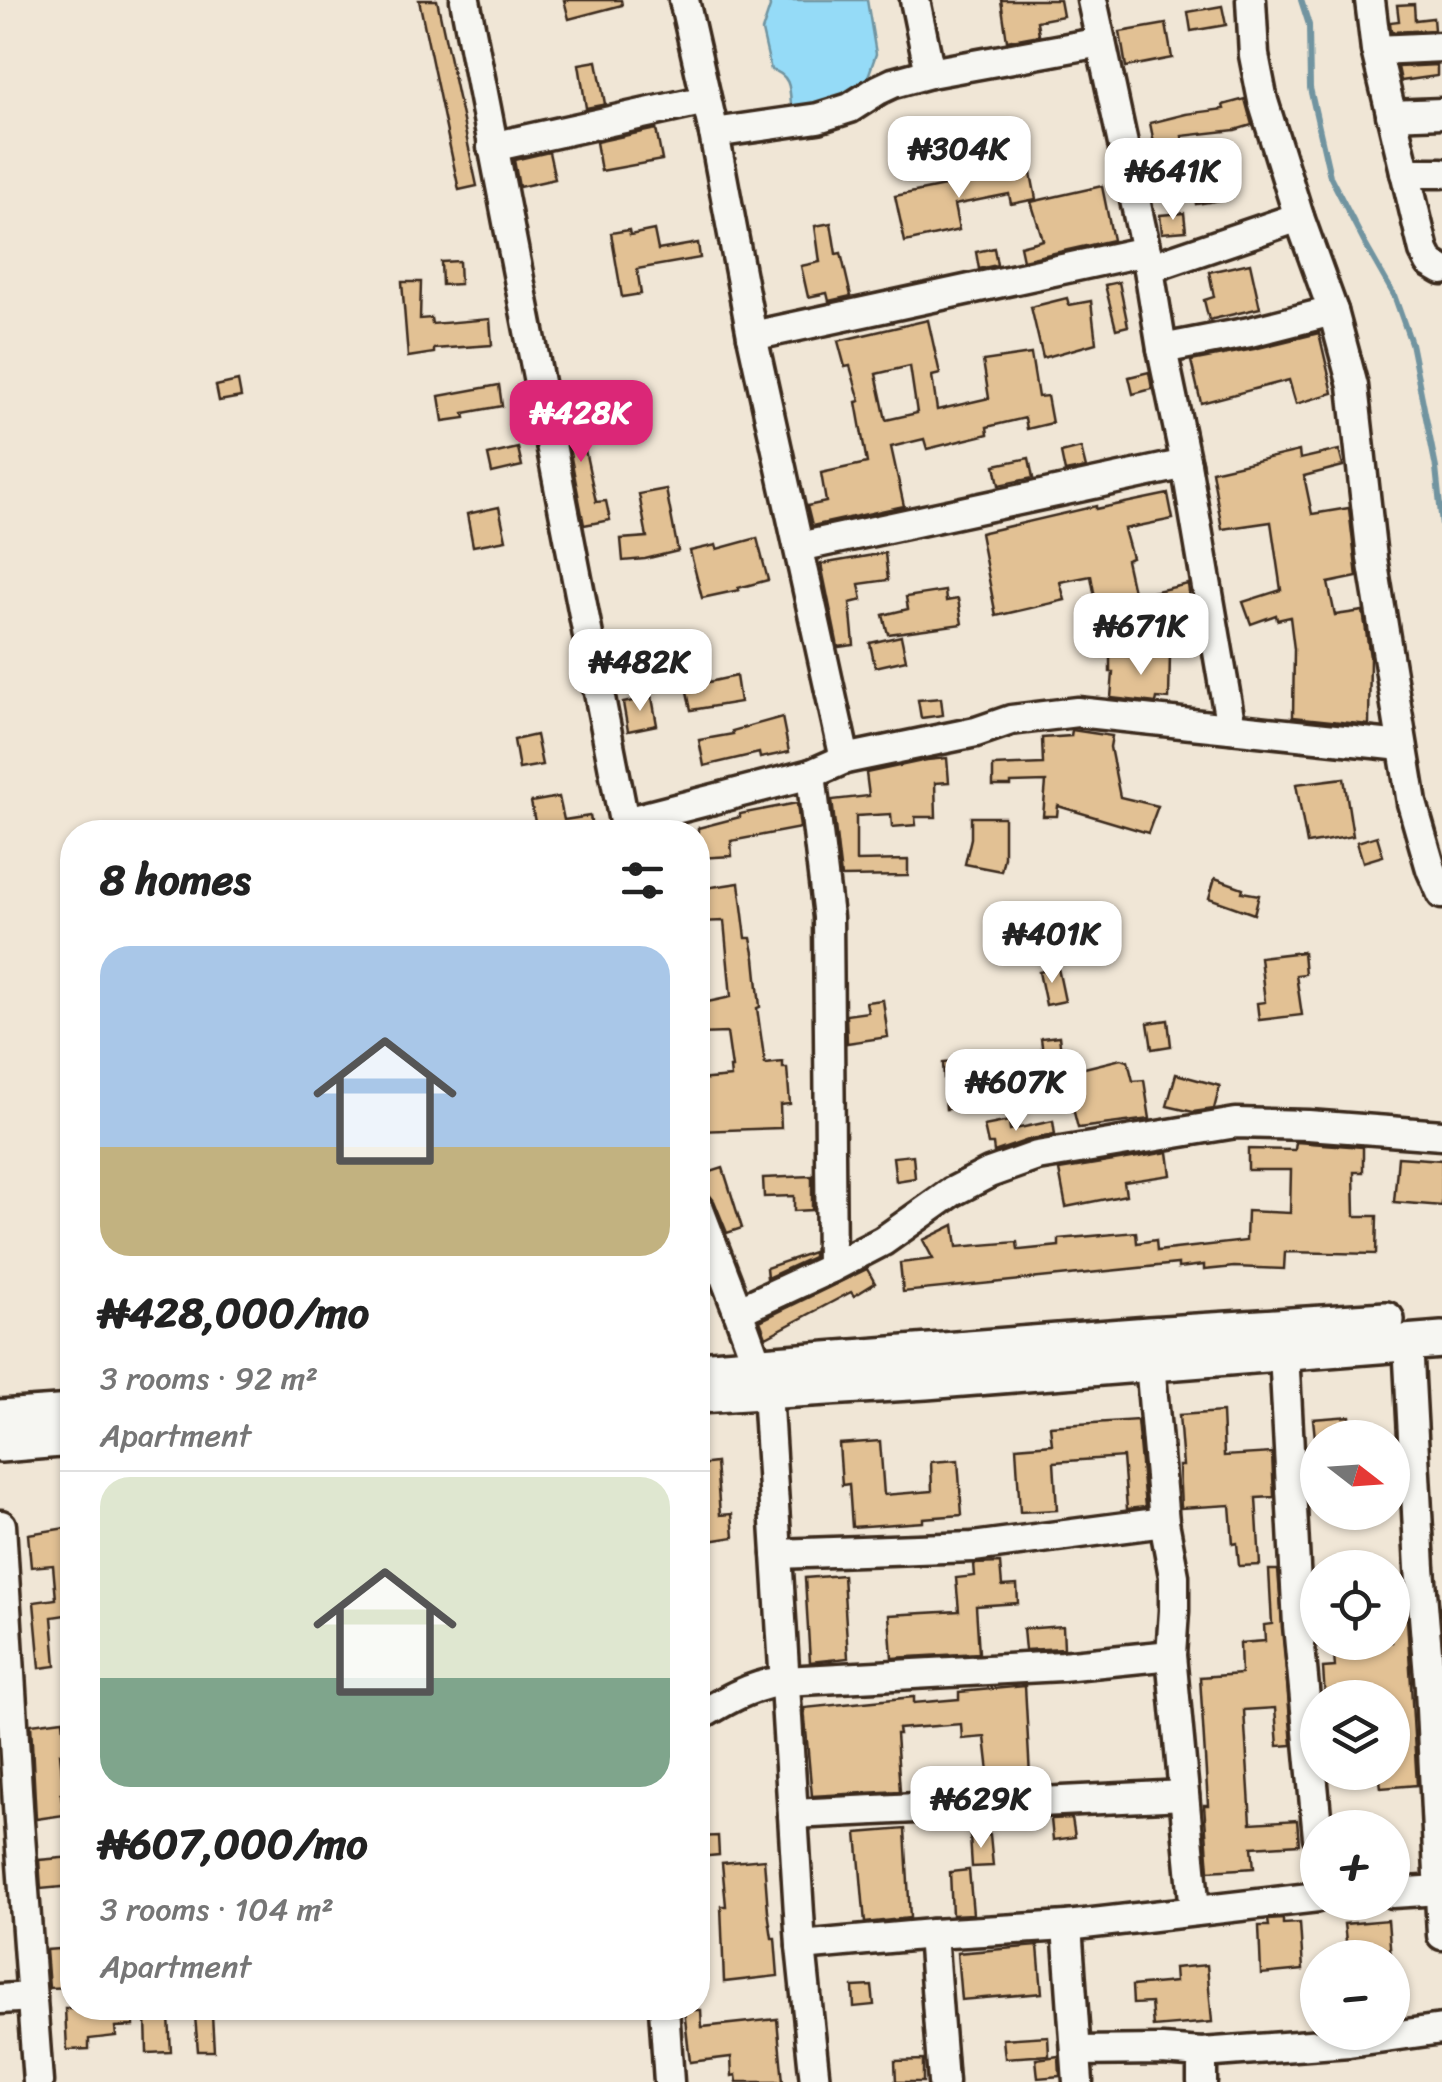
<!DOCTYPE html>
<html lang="en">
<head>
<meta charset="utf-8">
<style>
	:root { --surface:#fff; --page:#f6f6f6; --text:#222; --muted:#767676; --line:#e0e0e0; --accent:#db2777 }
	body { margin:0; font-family:Sriracha,sans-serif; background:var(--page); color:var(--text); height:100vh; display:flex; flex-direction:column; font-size:38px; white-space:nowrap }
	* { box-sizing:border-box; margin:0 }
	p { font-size:32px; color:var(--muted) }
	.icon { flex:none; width:55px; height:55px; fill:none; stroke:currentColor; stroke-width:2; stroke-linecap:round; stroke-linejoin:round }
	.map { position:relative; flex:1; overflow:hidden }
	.drawer { position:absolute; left:60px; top:820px; width:650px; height:1200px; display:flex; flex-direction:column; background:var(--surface); border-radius:40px; box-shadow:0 2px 8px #0004 }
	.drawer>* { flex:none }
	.needle { width:65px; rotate:107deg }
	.tools { position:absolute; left:1300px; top:1420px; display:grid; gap:20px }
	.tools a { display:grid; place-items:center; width:110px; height:110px; border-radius:50%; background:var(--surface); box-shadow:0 2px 8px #0004; font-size:50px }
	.price { position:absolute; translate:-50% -85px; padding:0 22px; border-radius:20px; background:#fff; color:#222; font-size:32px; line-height:65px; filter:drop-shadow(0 2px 5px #0008) }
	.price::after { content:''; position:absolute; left:50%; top:60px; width:30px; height:22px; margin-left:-15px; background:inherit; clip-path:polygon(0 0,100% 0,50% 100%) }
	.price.on { background:var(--accent); color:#fff }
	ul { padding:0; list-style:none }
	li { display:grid; align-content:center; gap:20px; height:530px; padding:0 40px }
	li+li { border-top:2px solid var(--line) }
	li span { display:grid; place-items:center; height:310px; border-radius:30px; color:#555 }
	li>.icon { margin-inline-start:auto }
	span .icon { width:180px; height:180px; fill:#fffc; stroke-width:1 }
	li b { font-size:42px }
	h2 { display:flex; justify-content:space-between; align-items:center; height:120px; padding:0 40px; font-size:42px }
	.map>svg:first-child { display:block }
	.water { fill:#95dbf7; stroke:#7194a0; stroke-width:2.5 }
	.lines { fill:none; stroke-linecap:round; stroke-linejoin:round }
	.stream { stroke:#7194a0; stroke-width:6 }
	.building { fill:#e2c194; stroke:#3b2a1e; stroke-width:2.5; fill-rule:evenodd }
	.minor-casing { stroke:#3b2a1e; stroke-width:35 }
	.major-casing { stroke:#3b2a1e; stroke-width:42 }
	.minor { stroke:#f6f6f2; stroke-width:28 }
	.major { stroke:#f6f6f2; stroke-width:35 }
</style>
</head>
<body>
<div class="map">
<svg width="1442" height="2082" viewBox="0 0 1442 2082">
	<rect width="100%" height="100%" fill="#f0e6d6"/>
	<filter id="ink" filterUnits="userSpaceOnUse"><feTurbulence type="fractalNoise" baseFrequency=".01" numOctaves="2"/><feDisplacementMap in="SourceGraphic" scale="20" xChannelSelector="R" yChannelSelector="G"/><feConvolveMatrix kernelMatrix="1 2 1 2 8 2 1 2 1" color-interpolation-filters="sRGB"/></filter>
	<g filter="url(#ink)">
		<path class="water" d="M769,0H867L876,54L863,91L810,113L800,106L791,105C790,88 790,74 771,70L762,31L770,7Z"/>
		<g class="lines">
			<polyline class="stream" points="1301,0 1309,25 1310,88 1330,176 1365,244 1394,295 1411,343 1436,468 1442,525"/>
		</g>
		<g class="building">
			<polygon points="419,0 437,0 477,186 459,190"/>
			<polygon points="564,0 621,0 622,5 569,19"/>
			<polygon points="1001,0 1060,0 1063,16 1037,21 1039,35 1007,41"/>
			<polygon points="1414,4 1415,20 1433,18 1434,30 1391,32 1390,22 1399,21 1397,5"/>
			<polygon points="1222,6 1226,25 1191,31 1188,12"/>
			<polygon points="1166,24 1172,58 1126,67 1120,32"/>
			<polygon points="597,61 605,104 607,104 586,108 579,64"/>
			<polygon points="1437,65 1437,76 1401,81 1398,67"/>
			<polygon points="1245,99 1252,125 1235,130 1182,136 1183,142 1155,148 1150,123 1186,114 1224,109 1223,105"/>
			<polygon points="656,129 662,160 601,171 596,142"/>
			<polygon points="549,152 555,179 519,187 514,160"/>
			<polygon points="1029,163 1036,199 1011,204 1009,194 954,205 959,230 905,242 895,196 1004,174 1003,169"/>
			<polygon points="1217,174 1221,200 1196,204 1192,178"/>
			<polygon points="1102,186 1113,240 1023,260 1020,246 1043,240 1031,202"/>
			<polygon points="1184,213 1186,231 1162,233 1160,215"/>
			<polygon points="831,223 836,254 841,253 851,296 829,301 827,293 808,297 801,266 820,262 815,226"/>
			<polygon points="629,230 630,235 654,230 658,250 698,243 700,258 637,269 641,294 622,297 611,233"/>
			<polygon points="994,248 997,265 979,269 976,252"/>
			<polygon points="459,261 460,284 442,285 441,262"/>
			<polygon points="1250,263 1260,308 1209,320 1204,300 1214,297 1209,272"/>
			<polygon points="402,282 421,282 420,319 431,318 432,324 490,319 492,345 434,349 434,353 408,357"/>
			<polygon points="1119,282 1128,326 1116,329 1105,285"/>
			<polygon points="1067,298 1069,305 1091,301 1096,343 1043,358 1031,307"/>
			<path d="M928,320L940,374L932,376L937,410L989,398L983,361L1031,354L1038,397L1047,396L1052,423L1027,429L1025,418L987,427L988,434L927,449L924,439L891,447L904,506L812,526L807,506L826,502L821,473L867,463L856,402L860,401L850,366L845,367L838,341ZM910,366L917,413L886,420L876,374Z"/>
			<polygon points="1319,333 1333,393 1296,404 1289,380 1201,403 1191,361 1254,349"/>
			<polygon points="1149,372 1152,389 1133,394 1129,377"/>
			<polygon points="238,381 241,397 219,401 216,386"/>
			<polygon points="499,385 502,406 464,413 465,418 443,421 439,396"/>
			<polygon points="573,393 596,502 606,501 610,520 584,525 559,396"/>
			<polygon points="518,448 522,466 492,473 488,455"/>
			<polygon points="1081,448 1086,468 1065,472 1061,453"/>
			<polygon points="1339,450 1343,466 1304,476 1312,514 1349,508 1357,577 1328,583 1335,615 1363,611 1370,657 1369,725 1293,717 1294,649 1290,617 1277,620 1276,615 1251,624 1243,602 1281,590 1271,522 1222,529 1212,471 1299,451 1300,459"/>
			<polygon points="1029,458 1033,478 999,485 995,465"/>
			<polygon points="666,489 678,551 645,559 623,561 621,539 647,537 639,494"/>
			<polygon points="1168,494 1173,519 1124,529 1132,558 1126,560 1134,596 1188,584 1192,615 1132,628 1130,617 1100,625 1091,576 1060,582 1065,600 996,616 980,533 1096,506 1096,509"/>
			<polygon points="499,507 506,540 473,546 467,514"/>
			<polygon points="757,538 768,580 738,588 739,590 702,598 690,551 716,545 717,549"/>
			<polygon points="885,553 888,580 859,584 862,600 850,603 854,645 838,647 821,564"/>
			<polygon points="945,591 946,601 958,599 962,624 888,634 883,615 908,609 906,597"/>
			<polygon points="901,636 906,660 875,667 870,643"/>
			<polygon points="1170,653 1169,699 1157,698 1156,703 1111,698 1113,672 1110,672 1110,656 1156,656 1156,654"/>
			<polygon points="736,676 740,702 691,710 686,687"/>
			<polygon points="652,697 657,725 628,731 623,703"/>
			<polygon points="941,698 943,715 921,718 918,700"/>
			<polygon points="782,717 789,752 760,758 759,753 704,766 699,740 733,734 732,731"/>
			<polygon points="1072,730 1112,736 1110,747 1120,797 1158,806 1148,833 1058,806 1057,816 1043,816 1046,782 1011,783 1011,786 993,786 993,766 1043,764 1042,738 1071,736"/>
			<polygon points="536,735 542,765 519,769 514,740"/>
			<polygon points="947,758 949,782 935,783 936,817 915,817 916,825 892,827 891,814 856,816 856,861 908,860 908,876 841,877 832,800 869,796 866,773 927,760"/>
			<polygon points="1344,778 1353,836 1307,844 1296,784"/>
			<polygon points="559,797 564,820 590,816 593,832 537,832 531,802"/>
			<polygon points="797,803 800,828 731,841 732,856 698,858 698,828 740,817 740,814"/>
			<polygon points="971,817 1004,817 1004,857 1001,871 965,864 971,838"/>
			<polygon points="1377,836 1383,856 1363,862 1357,842"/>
			<polygon points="1215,878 1243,888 1242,892 1259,895 1254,914 1209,898"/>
			<polygon points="739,883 746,938 751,938 755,958 760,1007 757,1008 765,1064 783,1062 783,1068 787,1068 790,1104 780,1105 781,1128 698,1131 698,1080 731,1077 730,1068 732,1068 727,1033 698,1034 698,1004 731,997 724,921 698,922 698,889"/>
			<polygon points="1056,917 1084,922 1081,938 1053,934"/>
			<polygon points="1303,952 1305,974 1296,975 1302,1015 1259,1020 1257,1003 1265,1002 1260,957"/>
			<polygon points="1058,968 1065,1001 1046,1005 1039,972"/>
			<polygon points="883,1000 888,1037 847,1043 846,1015 868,1012 866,1002"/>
			<polygon points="1168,1020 1171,1046 1152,1049 1148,1023"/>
			<polygon points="1059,1036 1064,1077 1025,1084 1021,1058 1043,1054 1041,1038"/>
			<polygon points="1121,1059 1128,1061 1133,1081 1144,1080 1150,1119 1078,1128 1064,1073"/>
			<polygon points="962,1061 965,1084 981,1082 983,1105 946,1109 943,1063"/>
			<polygon points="1176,1074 1220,1086 1214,1109 1193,1112 1167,1106"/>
			<polygon points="1009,1121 1010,1130 1053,1121 1055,1135 1031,1139 994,1152 993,1144 988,1144 984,1126"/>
			<polygon points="1296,1142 1363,1147 1363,1172 1354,1172 1355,1216 1377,1216 1376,1254 1285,1252 1284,1269 1234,1267 1204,1270 1204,1265 1178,1268 1178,1264 903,1292 900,1263 933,1259 923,1240 954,1225 957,1247 1017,1242 1018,1250 1020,1250 1059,1246 1059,1239 1136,1232 1137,1243 1156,1240 1157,1251 1246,1241 1247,1211 1290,1213 1291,1170 1248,1170 1248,1149 1295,1150"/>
			<polygon points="1168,1152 1171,1175 1124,1182 1126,1195 1066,1207 1059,1170"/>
			<polygon points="913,1155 915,1178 896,1181 893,1157"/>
			<polygon points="1398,1157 1442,1160 1442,1206 1394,1202"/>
			<polygon points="723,1168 742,1228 727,1233 714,1201 707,1192 701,1175"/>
			<polygon points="812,1176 812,1210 794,1211 794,1196 764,1197 763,1178"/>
			<polygon points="813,1252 813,1257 767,1278 766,1268"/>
			<polygon points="867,1269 875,1283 854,1296 851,1292 766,1337 760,1321"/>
			<polygon points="1222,1412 1224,1456 1272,1453 1274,1497 1256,1498 1260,1565 1239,1566 1237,1543 1233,1544 1230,1505 1181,1508 1179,1466 1183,1466 1179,1415"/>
			<polygon points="1350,1416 1352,1438 1315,1438 1313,1419"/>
			<polygon points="1137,1420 1145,1507 1127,1509 1123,1457 1054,1462 1057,1510 1020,1512 1016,1447 1052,1444 1050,1426"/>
			<polygon points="880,1441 884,1495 932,1491 931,1462 958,1460 962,1515 923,1518 923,1522 852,1527 849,1484 842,1485 839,1444"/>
			<polygon points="716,1463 720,1515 732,1514 734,1537 703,1542 698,1499 698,1465"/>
			<polygon points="72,1527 72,1614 52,1617 56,1666 40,1668 34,1602 56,1599 53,1565 31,1567 28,1534"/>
			<polygon points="1000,1563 1002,1586 1017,1585 1018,1603 976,1606 979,1653 892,1658 889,1615 959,1611 956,1578 975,1576 974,1564"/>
			<polygon points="1269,1570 1278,1570 1292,1745 1278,1746 1275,1708 1244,1710 1251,1823 1297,1820 1299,1844 1252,1847 1254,1868 1209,1871 1204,1805 1208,1805 1200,1677 1241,1674 1240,1643 1265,1641 1264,1625 1272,1624"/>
			<polygon points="843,1575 848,1658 810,1662 805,1578"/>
			<polygon points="1407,1618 1417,1785 1381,1788 1379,1772 1392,1772 1392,1698 1325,1698 1323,1668 1335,1667 1333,1642 1392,1642 1392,1619"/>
			<polygon points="1063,1626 1064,1648 1025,1650 1023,1629"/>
			<polygon points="1025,1686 1030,1776 990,1781 985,1737 962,1739 961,1724 898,1729 899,1734 896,1734 900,1791 812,1796 804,1708 914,1697 914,1703 959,1699 959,1692"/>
			<polygon points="63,1720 66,1752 60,1753 64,1794 61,1794 64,1815 36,1819 31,1724"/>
			<polygon points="1072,1818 1075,1837 1053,1840 1051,1819"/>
			<polygon points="905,1829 910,1918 865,1923 857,1833"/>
			<polygon points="990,1835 993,1866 972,1867 970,1836"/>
			<polygon points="718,1836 719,1855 698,1857 698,1837"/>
			<polygon points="72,1857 72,1886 41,1889 39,1860"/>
			<polygon points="764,1859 768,1911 772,1938 775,1938 778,1976 724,1982 721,1906 726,1906 722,1863"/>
			<polygon points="969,1870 973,1914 952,1915 950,1872"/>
			<polygon points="1283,1919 1283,1924 1300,1923 1303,1970 1261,1974 1259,1926 1269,1926 1268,1920"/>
			<polygon points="1388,1920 1391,1958 1348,1958 1344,1924"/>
			<polygon points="1038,1946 1042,1993 961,2000 957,1953"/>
			<polygon points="72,1948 72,1987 49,1988 46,1950"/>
			<polygon points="1207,1965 1212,2022 1153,2027 1151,2003 1133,2004 1132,1986 1175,1982 1174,1968"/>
			<polygon points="872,1986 874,2005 854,2007 853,1987"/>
			<polygon points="65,2008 133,2008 134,2026 115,2027 116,2036 89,2039 89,2049 67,2050"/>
			<polygon points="684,2010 701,2010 702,2027 777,2019 783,2082 737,2082 736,2075 732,2076 731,2057 690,2062"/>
			<polygon points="212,2015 214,2051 198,2051 195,2016"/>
			<polygon points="169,2017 171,2052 147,2053 146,2018"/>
			<polygon points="1048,2036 1049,2055 1005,2058 1003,2039"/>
			<polygon points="1059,2056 1060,2076 1038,2078 1036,2059"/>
			<polygon points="923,2060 923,2082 896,2082 895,2061"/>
		</g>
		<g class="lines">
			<defs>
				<g id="minor">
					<polyline points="465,0 626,832"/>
					<polyline points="684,0 714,133 752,336 845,759"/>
					<polyline points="915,0 930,73"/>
					<polyline points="1092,0 1146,251 1162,349 1186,464 1231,728"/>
					<polyline points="1251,0 1254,55 1263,101 1299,217 1333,311 1353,386 1372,558 1412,803 1431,869 1442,894"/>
					<polyline points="1370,0 1376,50 1424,251 1430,263 1442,270"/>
					<polyline points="1376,50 1442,47"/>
					<polyline points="1391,115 1442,113"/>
					<polyline points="714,133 818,118 850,108 878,90 893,83 930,73 1101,42"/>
					<polyline points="492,147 706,100"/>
					<polyline points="1405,173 1442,173"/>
					<polyline points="1149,268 1299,217"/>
					<polyline points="752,336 1146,251"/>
					<polyline points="1162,349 1250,332 1333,311"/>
					<polyline points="799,547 1186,464"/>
					<polyline points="811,774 828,917 831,1268"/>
					<polyline points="625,822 811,774 845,759 976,732 1011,720 1077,712 1402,746"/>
					<polyline points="698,1207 738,1311 767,1391 801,1946 815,2082"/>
					<polyline points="738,1311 831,1268 883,1241 952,1192 989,1173 1037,1156 1236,1123 1308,1125 1442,1135"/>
					<polyline points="1408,1342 1420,1568 1430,1688 1442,1935"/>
					<polyline points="1284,1352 1298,1625 1318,1837"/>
					<polyline points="1150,1363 1164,1522 1174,1576 1174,1611 1171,1655 1195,1911"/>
					<polyline points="1,1525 19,1822 38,2082"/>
					<polyline points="777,1554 973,1547 1164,1522"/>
					<path d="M698,1717C726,1700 751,1685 784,1681L1062,1666L1171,1655"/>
					<polyline points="793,1814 1184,1795"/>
					<polyline points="1392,1893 1440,1890"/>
					<polyline points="1067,1926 1078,2082"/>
					<polyline points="932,1934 943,2082"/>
					<polyline points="801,1946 932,1934 1067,1926 1318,1897"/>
					<polyline points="0,1999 32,1997"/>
					<polyline points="664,2008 669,2082"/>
					<polyline points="1076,2051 1162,2050 1202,2053 1202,2082"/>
					<polyline points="1202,2053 1349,2042 1442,2029"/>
				</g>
				<g id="major">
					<polyline points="698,1370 1149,1335 1386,1320"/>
					<polyline points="698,1395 926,1381 1442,1340"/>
					<polyline points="0,1418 72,1413"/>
					<polyline points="0,1444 72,1438"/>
				</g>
			</defs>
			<use href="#minor" class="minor-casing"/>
			<use href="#major" class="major-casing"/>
			<use href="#minor" class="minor"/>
			<use href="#major" class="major"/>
		</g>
	</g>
</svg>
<div class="tools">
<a><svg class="needle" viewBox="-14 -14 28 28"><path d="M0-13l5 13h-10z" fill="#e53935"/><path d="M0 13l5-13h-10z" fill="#767676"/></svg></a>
<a><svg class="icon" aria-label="locate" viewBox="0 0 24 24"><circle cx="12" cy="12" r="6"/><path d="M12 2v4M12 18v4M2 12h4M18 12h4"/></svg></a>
<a><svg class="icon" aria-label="layers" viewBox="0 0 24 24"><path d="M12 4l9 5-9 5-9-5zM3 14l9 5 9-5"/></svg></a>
<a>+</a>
<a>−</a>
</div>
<b class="price" style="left:959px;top:201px">₦304K</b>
<b class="price" style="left:1173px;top:223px">₦641K</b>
<b class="price on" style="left:581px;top:465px">₦428K</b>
<b class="price" style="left:1141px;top:678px">₦671K</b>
<b class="price" style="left:640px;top:714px">₦482K</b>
<b class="price" style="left:1052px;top:986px">₦401K</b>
<b class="price" style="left:1016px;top:1134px">₦607K</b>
<b class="price" style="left:981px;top:1851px">₦629K</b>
<section class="drawer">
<h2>8 homes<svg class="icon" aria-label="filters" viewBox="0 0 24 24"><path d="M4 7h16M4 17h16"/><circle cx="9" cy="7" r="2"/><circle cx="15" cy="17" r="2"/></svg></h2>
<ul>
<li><span style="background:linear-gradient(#a9c7e8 65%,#c2b280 0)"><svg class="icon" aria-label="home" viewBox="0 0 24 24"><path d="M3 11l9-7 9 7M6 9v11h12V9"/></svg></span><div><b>₦428,000/mo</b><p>3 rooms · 92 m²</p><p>Apartment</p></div></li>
<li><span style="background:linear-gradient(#dfe7d0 65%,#7fa58c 0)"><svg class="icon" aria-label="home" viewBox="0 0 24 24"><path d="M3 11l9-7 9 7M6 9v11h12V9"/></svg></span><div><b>₦607,000/mo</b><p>3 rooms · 104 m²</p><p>Apartment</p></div></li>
</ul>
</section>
</div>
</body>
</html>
